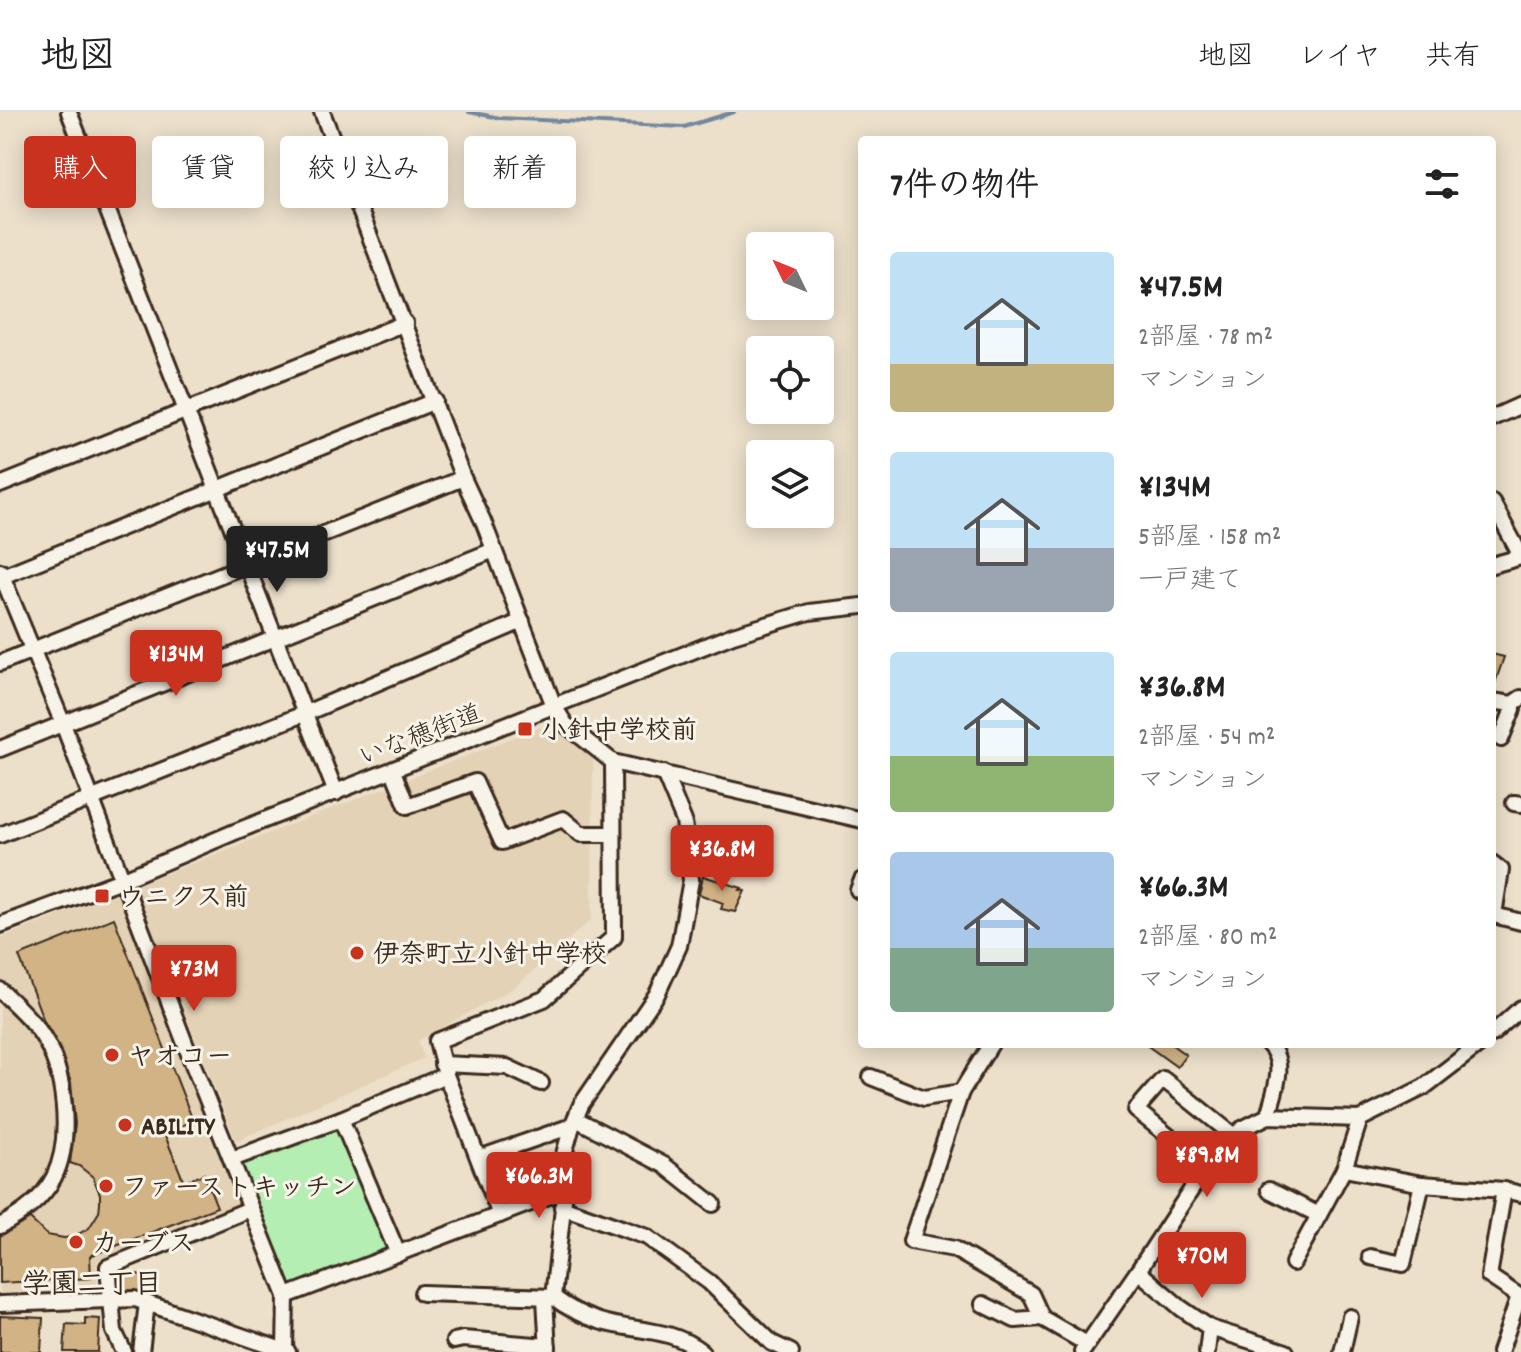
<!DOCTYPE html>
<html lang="ja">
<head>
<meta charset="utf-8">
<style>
	:root { --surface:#fff; --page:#f6f6f6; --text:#222; --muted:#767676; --line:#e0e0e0; --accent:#c8321e }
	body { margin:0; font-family:Dekko,"Klee One",sans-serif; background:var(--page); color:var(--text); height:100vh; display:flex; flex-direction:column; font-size:30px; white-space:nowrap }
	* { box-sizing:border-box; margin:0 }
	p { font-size:26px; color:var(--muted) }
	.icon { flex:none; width:44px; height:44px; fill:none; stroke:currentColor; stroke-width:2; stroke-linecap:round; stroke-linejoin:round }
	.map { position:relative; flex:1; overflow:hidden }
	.details { position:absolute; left:858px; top:24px; width:638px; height:912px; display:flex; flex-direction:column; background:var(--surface); border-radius:8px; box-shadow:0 4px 20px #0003 }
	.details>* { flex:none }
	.guide { position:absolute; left:24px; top:24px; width:714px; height:72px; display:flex; gap:16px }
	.needle { width:52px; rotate:313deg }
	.tools { position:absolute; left:746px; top:120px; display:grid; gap:16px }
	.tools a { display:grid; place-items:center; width:88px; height:88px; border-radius:8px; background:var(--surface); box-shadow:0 4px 20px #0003; font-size:40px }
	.price { position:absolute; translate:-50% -68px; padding:0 18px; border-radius:8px; background:var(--accent); color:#fff; font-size:26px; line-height:52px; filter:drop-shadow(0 2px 4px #0008) }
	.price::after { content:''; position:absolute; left:50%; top:48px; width:24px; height:18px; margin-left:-12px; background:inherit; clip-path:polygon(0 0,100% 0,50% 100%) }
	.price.current { background:#222; color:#fff }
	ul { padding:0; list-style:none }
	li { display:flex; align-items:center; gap:24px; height:200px; padding:0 32px }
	li span { display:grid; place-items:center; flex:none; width:224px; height:160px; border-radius:8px; color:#555 }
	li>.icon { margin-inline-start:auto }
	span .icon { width:96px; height:96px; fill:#fffc; stroke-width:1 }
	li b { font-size:34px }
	h2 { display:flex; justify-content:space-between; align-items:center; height:96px; padding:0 32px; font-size:34px }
	.pill { padding:0 28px; border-radius:8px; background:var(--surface); box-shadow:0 4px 20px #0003; font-size:28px; line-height:72px }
	.pill.current { background:var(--accent); color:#fff }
	header { display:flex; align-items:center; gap:48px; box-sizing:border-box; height:112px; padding:0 40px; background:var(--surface); border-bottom:2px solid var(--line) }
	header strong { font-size:38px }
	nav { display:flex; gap:44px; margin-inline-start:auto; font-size:28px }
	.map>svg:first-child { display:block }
	.built { fill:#e4d2b6 }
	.green { fill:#b4eeb3; stroke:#788c68; stroke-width:2 }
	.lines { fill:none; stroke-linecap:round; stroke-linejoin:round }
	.stream { stroke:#73879d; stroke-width:4 }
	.building { fill:#d2b386; stroke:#3b2a1e; stroke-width:2 }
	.minor-casing { stroke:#3b2a1e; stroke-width:20 }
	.minor { stroke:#f7f3e8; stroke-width:14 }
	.poi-dot { fill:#c8321e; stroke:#f7f3e8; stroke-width:3 }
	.labels { text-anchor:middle; stroke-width:6; stroke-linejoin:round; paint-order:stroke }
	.poi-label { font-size:26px; font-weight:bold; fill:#3b2a1e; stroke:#f7f3e8; text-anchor:start }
	.street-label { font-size:26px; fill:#3b2a1e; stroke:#f7f3e8 }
	.neighbourhood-label { font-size:28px; font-weight:bold; fill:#3b2a1e; stroke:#f7f3e8 }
</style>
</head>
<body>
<header>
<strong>地図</strong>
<nav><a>地図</a><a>レイヤ</a><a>共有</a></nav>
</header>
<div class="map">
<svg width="1521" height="1240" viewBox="0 0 1521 1240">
	<rect width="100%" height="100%" fill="#ece0cb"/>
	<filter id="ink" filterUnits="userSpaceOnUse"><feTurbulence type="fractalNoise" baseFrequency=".0125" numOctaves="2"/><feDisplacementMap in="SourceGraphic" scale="16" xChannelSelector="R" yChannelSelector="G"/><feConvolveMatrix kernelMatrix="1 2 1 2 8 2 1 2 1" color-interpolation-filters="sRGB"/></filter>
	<g filter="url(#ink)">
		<g class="built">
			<polygon points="550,611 593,643 592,807 515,875 418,929 424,946 236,1029 134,774"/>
			<polygon points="116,782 122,784 242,1088 240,1095 97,1149 97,1175 0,1181 0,826"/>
		</g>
		<polygon class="green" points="335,1013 340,1016 388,1131 385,1139 294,1175 287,1170 241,1052"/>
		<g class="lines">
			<polyline class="stream" points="469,0 500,6 684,15 734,0"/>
		</g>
		<g class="building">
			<polygon points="1492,542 1504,545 1494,574 1492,574"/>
			<polygon points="703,764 742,776 740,778 745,779 735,800 721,797 723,791 699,782"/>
			<polygon points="114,806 193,1009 164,1021 184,1070 204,1062 217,1095 90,1144 91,1166 0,1171 0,1124 30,1107 47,1123 64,1126 73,1125 89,1116 99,1100 100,1091 100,1082 93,1065 79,1054 70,1051 75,1012 71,971 59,934 44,909 19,844"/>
			<polygon points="1145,932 1171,932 1186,943 1177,955"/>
			<polygon points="551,1054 555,1071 544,1075 538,1059"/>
			<polygon points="122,1161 146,1163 144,1180 120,1178"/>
			<polygon points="0,1204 43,1206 41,1240 0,1240"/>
			<polygon points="85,1206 100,1207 98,1240 64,1240 66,1212 85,1213"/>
		</g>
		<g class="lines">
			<defs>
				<g id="minor">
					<polyline points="69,0 336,681"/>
					<polyline points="322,0 463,366 483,409 554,594 565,612 613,650 862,708"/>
					<polyline points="1492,306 1521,293"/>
					<polyline points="0,373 405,211"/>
					<polyline points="1492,390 1521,444"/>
					<polyline points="1492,453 1521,445"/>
					<polyline points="0,459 63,612 194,955 286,1184 285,1238"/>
					<polyline points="0,465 435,289"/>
					<polyline points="0,551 463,366"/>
					<polyline points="1492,589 1512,592 1521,586"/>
					<polyline points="1501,627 1513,597 1512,592"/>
					<polyline points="0,637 494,438"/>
					<polyline points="393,659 407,694 475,670 502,730 563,707 581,722 613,722"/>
					<polyline points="1514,691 1521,692"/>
					<polyline points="0,723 306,601 522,509"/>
					<polyline points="1492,751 1501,758 1494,803 1521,810"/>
					<polyline points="862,768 858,778 862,780"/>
					<polyline points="0,813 124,767 237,719 733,523 809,500 862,494"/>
					<path d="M0,878C14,892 31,906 42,923C65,958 73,1026 54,1065C42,1088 22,1102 0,1114"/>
					<polyline points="1492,922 1521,896"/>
					<polyline points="991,932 961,980 911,1129 954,1137 1031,1182 1042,1206 1087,1232"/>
					<polyline points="442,952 507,955 541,971"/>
					<polyline points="871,965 924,986 961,980"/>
					<path d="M1268,1004C1274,980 1288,951 1268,932"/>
					<polyline points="341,1007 398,1142"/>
					<polyline points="576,1007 664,1053 713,1092"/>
					<polyline points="1360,1007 1344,1057 1422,1072 1504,1078 1489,1164 1519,1184 1500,1240"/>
					<polyline points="479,1046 572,1014"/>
					<polyline points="232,1047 341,1007 446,963"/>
					<polyline points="1207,1055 1136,998 1163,967 1234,1024"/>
					<polyline points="1269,1078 1319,1103"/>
					<polyline points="1504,1078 1521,1082"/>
					<polyline points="562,1095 647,1125 709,1170 772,1231 791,1240"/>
					<polyline points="500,1103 446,963 437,929 544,887 614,825 613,650"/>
					<polyline points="1370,1145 1403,1152 1422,1072"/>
					<polyline points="1293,1151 1344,1057"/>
					<polyline points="1138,1159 1181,1196 1210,1216 1207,1240"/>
					<path d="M422,1181L553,1185C566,1195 583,1204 599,1209C634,1220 671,1215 702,1240"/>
					<polyline points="286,1184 565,1078"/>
					<polyline points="553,1185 565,1078 564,1042 572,1014 581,993 657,882 679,834 691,768 684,709 664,661"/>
					<polyline points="545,1186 548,1240"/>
					<polyline points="0,1192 135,1187 288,1240"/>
					<polyline points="983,1192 1015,1208 1042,1206"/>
					<polyline points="1210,1216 1286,1240"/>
					<polyline points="454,1229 463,1227 548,1234"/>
					<polyline points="124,1240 114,1219 108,1155 250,1097"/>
					<polyline points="141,1240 147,1191"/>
					<polyline points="1082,1240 1138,1159 1195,1072 1223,1033 1242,1017 1268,1004 1360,1007 1424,975 1480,932"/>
					<polyline points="1342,1240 1350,1205"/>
				</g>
			</defs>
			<use href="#minor" class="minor-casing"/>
			<use href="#minor" class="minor"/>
		</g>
	</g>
	<g class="poi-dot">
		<rect x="517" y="609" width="16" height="16" rx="4"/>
		<rect x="94" y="776" width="16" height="16" rx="4"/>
		<circle cx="357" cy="841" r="8"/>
		<circle cx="112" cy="943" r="8"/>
		<circle cx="125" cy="1013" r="8"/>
		<circle cx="106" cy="1074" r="8"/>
		<circle cx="76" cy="1130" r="8"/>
	</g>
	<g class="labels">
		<g class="poi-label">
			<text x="541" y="626">小針中学校前</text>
			<text x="118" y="793">ウニクス前</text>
			<text x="373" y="850">伊奈町立小針中学校</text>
			<text x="128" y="952">ヤオコー</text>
			<text x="141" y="1022">ABILITY</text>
			<text x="122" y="1083">ファーストキッチン</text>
			<text x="92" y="1139">カーブス</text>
		</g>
		<g class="street-label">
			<text transform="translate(420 622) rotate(-21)" y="9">いな穂街道</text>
		</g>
		<g class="neighbourhood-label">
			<text x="92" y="1180">学園二丁目</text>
		</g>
	</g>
</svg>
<div class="tools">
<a><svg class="needle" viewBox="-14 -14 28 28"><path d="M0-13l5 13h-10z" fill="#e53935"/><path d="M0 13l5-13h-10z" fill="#767676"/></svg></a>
<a><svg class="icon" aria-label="locate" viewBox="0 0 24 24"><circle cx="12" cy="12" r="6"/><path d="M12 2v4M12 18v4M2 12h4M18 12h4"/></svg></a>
<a><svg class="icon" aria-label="layers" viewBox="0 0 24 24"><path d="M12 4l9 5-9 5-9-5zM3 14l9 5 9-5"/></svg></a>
</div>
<b class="price current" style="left:277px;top:482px">¥47.5M</b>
<b class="price" style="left:176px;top:586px">¥134M</b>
<b class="price" style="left:722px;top:781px">¥36.8M</b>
<b class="price" style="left:194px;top:901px">¥73M</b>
<b class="price" style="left:1207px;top:1087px">¥89.8M</b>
<b class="price" style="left:539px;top:1108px">¥66.3M</b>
<b class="price" style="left:1202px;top:1188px">¥70M</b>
<div class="guide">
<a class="pill current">購入</a>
<a class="pill">賃貸</a>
<a class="pill">絞り込み</a>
<a class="pill">新着</a>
</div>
<section class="details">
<h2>7件の物件<svg class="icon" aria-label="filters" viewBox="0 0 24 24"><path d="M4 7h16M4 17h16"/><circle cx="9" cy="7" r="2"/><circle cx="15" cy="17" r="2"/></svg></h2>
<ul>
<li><span style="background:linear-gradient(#bfe0f5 70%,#c2b280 0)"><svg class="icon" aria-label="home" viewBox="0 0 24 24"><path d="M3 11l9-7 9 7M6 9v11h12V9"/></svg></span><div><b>¥47.5M</b><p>2部屋 · 78 m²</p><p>マンション</p></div></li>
<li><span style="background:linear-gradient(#bfe0f5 60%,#9aa5b1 0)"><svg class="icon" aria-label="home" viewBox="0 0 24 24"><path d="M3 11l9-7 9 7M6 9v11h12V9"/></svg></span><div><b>¥134M</b><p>5部屋 · 158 m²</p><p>一戸建て</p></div></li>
<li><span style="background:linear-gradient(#bfe0f5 65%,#8fb573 0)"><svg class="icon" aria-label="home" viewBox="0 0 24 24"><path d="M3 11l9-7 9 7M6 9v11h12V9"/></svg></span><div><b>¥36.8M</b><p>2部屋 · 54 m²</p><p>マンション</p></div></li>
<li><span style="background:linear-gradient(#a9c7e8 60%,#7fa58c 0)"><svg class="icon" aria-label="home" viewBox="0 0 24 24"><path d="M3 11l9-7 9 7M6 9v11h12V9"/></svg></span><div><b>¥66.3M</b><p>2部屋 · 80 m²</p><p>マンション</p></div></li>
</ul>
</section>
</div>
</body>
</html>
